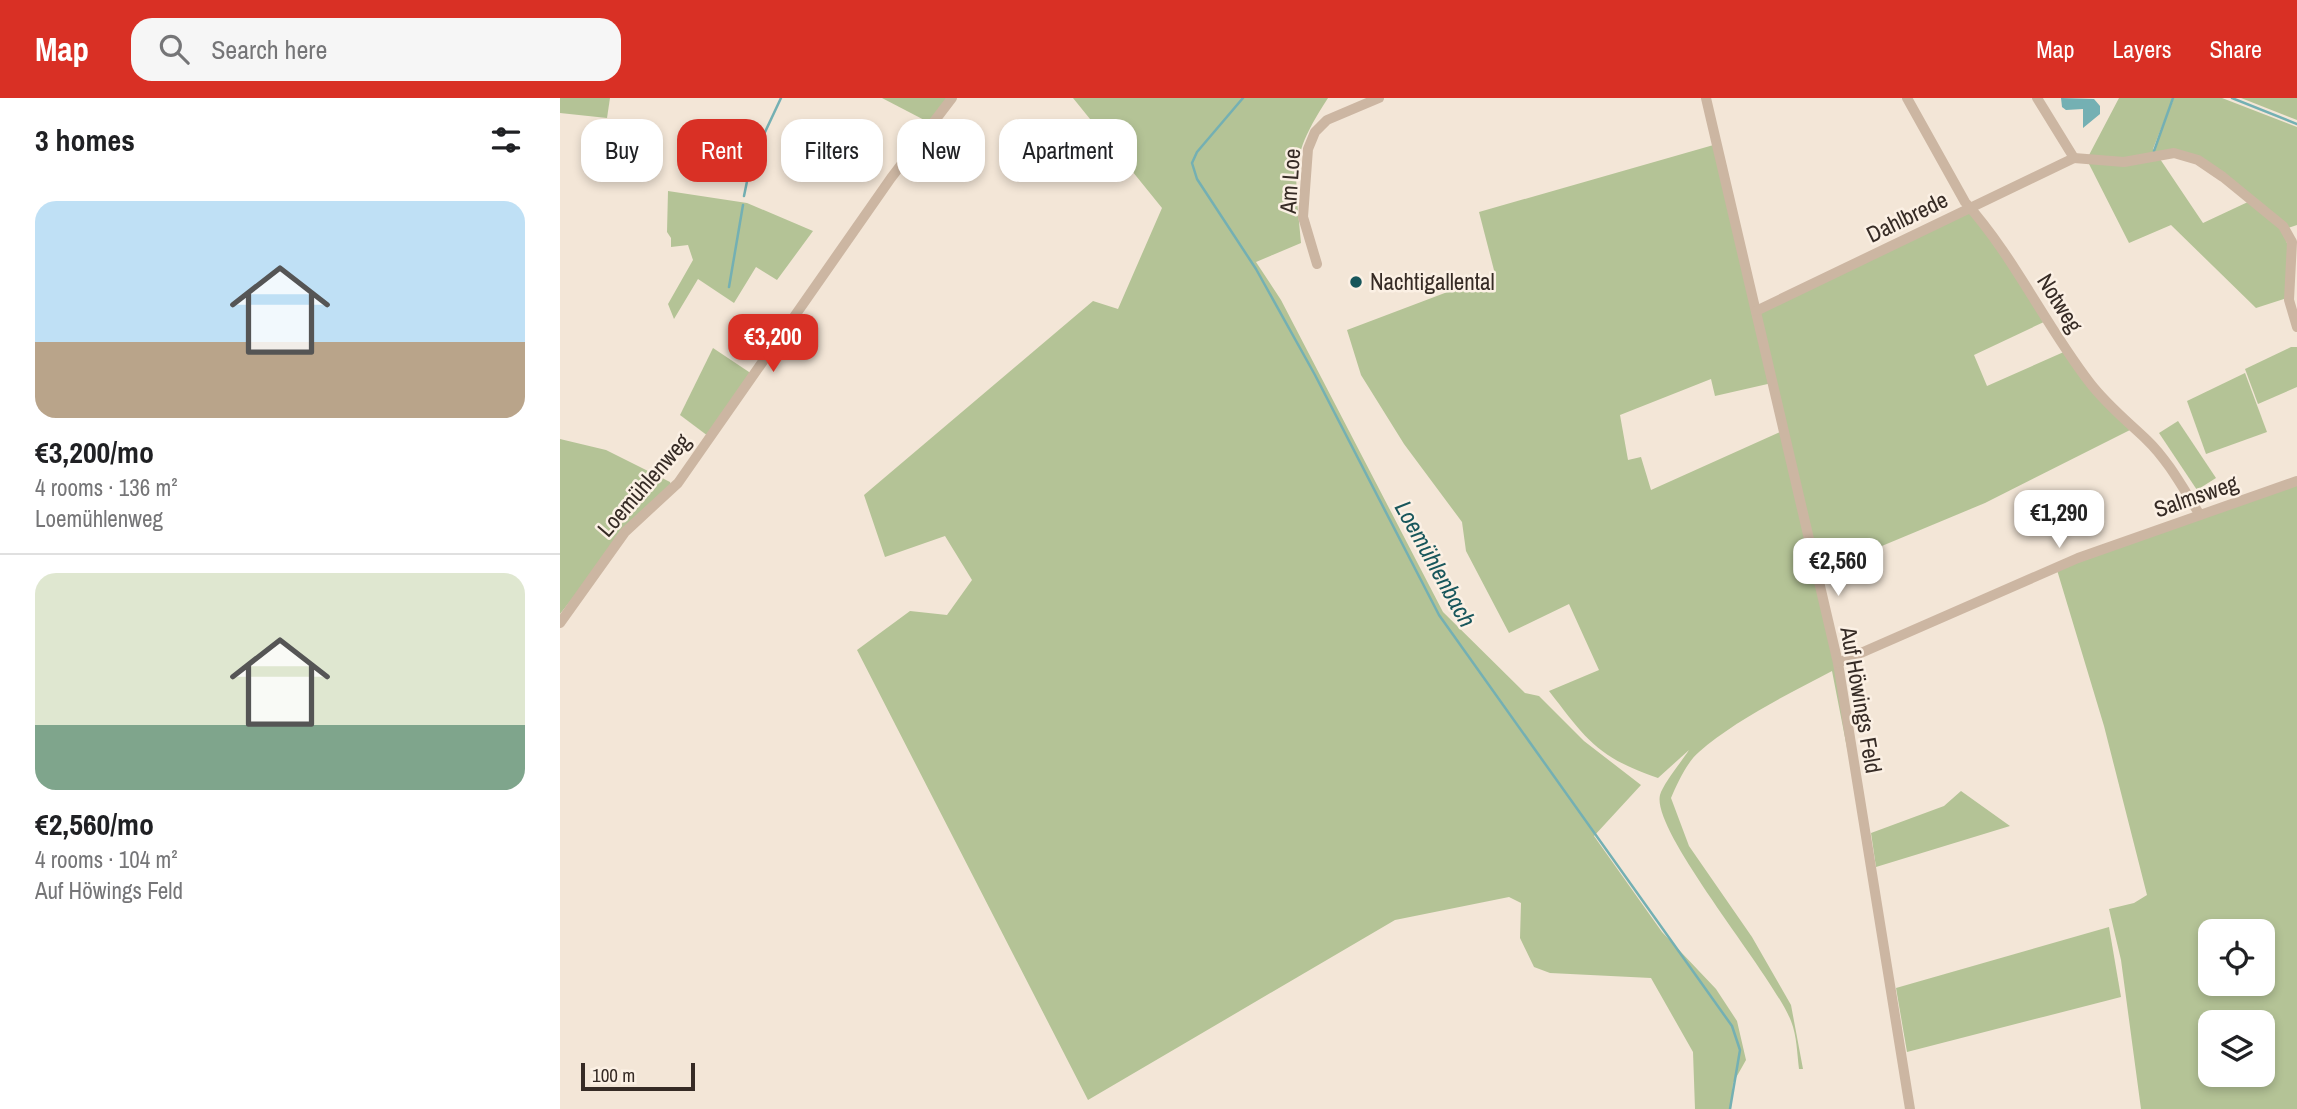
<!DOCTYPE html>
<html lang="en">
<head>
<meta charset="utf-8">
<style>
	:root { --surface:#fff; --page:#f6f6f6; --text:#202124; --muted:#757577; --line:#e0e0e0; --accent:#d93025 }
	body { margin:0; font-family:"Archivo Narrow",sans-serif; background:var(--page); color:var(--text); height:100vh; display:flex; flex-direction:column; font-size:26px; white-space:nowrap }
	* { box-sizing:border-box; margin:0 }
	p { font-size:23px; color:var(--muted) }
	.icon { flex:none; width:38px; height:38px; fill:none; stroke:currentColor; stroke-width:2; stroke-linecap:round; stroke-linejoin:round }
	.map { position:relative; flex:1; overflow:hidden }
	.drawer { display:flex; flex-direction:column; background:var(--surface); width:560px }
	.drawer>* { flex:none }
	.banner { position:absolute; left:21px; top:21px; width:665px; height:63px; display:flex; gap:14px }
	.buttons { position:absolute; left:1638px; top:821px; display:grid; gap:14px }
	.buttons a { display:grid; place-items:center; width:77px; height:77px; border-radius:14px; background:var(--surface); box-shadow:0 4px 10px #0003; font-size:35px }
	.scale { position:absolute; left:21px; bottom:18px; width:114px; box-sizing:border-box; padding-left:7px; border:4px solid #362b25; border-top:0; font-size:19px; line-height:24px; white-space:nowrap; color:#362b25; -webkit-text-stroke:5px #fbf0e4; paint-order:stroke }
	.price { position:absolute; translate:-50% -60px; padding:0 16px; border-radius:14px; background:#fff; color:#222; font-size:23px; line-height:46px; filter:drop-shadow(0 2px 4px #0008) }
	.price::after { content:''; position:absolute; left:50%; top:42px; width:21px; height:16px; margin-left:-10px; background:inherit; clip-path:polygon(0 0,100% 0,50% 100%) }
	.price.active { background:var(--accent); color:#fff }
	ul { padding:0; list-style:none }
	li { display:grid; align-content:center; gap:14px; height:371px; padding:0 35px }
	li+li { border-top:2px solid var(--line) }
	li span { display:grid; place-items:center; height:217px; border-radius:21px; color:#555 }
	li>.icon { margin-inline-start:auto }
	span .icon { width:126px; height:126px; fill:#fffc; stroke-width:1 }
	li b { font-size:30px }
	h2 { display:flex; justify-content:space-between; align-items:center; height:84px; padding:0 35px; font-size:30px }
	.tag { padding:0 24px; border-radius:21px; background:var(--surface); box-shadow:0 4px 10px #0003; font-size:24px; line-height:63px }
	.tag.active { background:var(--accent); color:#fff }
	header { display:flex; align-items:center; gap:42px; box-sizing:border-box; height:98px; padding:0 35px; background:var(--accent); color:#fff }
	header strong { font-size:33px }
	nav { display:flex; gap:38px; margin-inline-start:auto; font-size:24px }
	.search { width:490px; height:63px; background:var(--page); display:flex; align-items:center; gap:18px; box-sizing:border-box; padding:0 24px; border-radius:21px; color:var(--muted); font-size:26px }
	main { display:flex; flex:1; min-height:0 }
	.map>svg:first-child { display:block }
	.green { fill:#b4c396; fill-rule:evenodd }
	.water { fill:#74b0b3 }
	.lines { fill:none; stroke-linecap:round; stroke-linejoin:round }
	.stream { stroke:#74b0b3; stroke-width:2.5 }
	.minor { stroke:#ccb6a2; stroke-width:10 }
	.poi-dot { fill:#17565b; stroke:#fbf0e4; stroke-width:2.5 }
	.labels { text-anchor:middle; stroke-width:5; stroke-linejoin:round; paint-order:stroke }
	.street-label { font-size:23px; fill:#362b25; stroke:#fbf0e4 }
	.poi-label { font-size:23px; fill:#362b25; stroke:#fbf0e4; text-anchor:start }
	.water-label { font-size:24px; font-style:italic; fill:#17565b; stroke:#fbf0e4 }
</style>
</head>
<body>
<header>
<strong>Map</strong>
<div class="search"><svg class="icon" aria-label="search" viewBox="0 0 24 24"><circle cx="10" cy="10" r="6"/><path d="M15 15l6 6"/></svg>Search here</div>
<nav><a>Map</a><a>Layers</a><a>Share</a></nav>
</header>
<main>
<section class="drawer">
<h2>3 homes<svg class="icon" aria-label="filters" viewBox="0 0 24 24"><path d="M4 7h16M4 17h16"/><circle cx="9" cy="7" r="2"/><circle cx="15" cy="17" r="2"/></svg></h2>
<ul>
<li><span style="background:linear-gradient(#bfe0f5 65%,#b9a48a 0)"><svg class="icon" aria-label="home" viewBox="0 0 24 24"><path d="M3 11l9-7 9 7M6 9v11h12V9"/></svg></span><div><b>€3,200/mo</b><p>4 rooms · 136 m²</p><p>Loemühlenweg</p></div></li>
<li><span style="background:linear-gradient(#dfe7d0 70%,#7fa58c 0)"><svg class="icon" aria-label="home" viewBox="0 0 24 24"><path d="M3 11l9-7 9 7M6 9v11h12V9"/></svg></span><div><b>€2,560/mo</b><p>4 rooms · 104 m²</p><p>Auf Höwings Feld</p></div></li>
</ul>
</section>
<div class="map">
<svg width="1737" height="1011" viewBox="0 0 1737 1011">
	<rect width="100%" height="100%" fill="#f3e6d7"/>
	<g class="green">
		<polygon points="0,0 50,0 47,20 0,15"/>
		<polygon points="322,0 389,0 370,25"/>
		<path d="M513,0H768C728,61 735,75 741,145L696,164L721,202L883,514L965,595L979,598L1024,643L1081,687L1034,738L1102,834L1156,891L1177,923L1186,962L1173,985L1171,1011H1135L1133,954L1091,880L990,875L974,869L960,840L961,805L949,799L835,822L528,1002L297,552L350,513L387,517L412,482L385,438L325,459L304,397L533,203L558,211L602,110Z"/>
		<polygon points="1559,0 1613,0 1593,51 1594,53 1614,0 1662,0 1737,29 1737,127 1728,130 1713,116 1613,51 1556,61 1528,59"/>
		<polygon points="1681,0 1737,0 1737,22"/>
		<path d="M1157,46L1196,212L1410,112L1486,223L1414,257L1427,288L1506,253L1570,332L1425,405L1257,475L1262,477L1288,655L1272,573C1230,595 1174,623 1139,654C1127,664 1117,686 1111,700L1129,748L1192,839L1231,907L1243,971H1239C1237,956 1237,938 1231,923C1213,877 1091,734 1100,697C1103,686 1122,663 1129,652L1098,680C1037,659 1027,642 989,593L1039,572L1009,506L949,535L906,453L902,424L844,346L801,277L787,232L935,176L919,114ZM1151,281L1155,298L1212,285L1222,333L1091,392L1081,359L1068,362L1060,317Z"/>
		<path d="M1598,58L1643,125L1690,103C1736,139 1730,145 1727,200L1696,210L1611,127L1569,145L1528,64Z"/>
		<polygon points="108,93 187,105 253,133 217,182 196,169 174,205 138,181 114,221 108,206 133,162 128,147 111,149 111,140 107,134"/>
		<polygon points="1731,249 1737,249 1737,289 1698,306 1685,271"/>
		<polygon points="153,250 192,276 148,338 120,317"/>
		<polygon points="1685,275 1707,334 1646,356 1627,303"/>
		<polygon points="1618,323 1656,380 1637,392 1599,335"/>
		<polygon points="0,341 46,352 110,384 112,390 65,434 0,516"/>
		<path d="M1737,387V1011H1581L1561,862L1549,811L1574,805L1587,797L1544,628L1497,472ZM1650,833H1703V886H1650ZM1650,924H1703V976H1650Z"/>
		<polygon points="1401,693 1450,728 1316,769 1311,735 1384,708"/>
		<polygon points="1549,829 1561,899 1347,954 1336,890"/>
	</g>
	<polygon class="water" points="1501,0 1534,1 1540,8 1540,16 1523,30 1523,11 1506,12 1502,9"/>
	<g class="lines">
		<g class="stream">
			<polyline points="683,0 637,54 632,65 637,81 696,171 755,277 879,517 1172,928 1180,952 1170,1011"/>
			<polyline points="1672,0 1737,26"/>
			<polyline points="1594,53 1613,0"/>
			<polyline points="184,98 191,64 221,0"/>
			<polyline points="169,189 183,107"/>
		</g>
		<g class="minor">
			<polyline points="1146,0 1278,565 1350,1011"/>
			<path d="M1347,0L1405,104C1454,158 1485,227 1530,285C1547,307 1567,323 1587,342C1608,362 1624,392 1640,417"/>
			<polyline points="1514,60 1564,64 1614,55 1638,62 1663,79 1723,128 1732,144 1729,202 1737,229"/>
			<polyline points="757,166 743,119 748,51 755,34 767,22 819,0"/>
			<polyline points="1196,213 1514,60 1477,0"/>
			<polyline points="0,525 65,434 118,385 331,80 392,0"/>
			<polyline points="1278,565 1518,460 1737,383"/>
		</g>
	</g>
	<circle class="poi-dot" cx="796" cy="184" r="7"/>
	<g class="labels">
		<g class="street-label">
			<text transform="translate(730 83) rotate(-86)" y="8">Am Loe</text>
			<text transform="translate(1347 119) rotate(-26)" y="8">Dahlbrede</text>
			<text transform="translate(1500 205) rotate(58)" y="8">Notweg</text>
			<text transform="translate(84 387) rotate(-49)" y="8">Loemühlenweg</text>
			<text transform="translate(1636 398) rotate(-19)" y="8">Salmsweg</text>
			<text transform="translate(1301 602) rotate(80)" y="8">Auf Höwings Feld</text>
		</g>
		<g class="poi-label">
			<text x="810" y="192">Nachtigallental</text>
		</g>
		<g class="water-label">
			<text transform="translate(875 466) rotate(61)" y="8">Loemühlenbach</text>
		</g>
	</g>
</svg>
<div class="buttons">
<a><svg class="icon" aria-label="locate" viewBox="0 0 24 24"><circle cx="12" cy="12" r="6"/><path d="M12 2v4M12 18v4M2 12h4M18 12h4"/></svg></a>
<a><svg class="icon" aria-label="layers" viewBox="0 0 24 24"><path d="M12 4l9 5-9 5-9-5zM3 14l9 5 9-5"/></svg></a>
</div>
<div class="scale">100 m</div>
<b class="price active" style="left:213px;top:276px">€3,200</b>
<b class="price" style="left:1499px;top:452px">€1,290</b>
<b class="price" style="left:1278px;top:500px">€2,560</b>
<div class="banner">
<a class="tag">Buy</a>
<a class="tag active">Rent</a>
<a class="tag">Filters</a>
<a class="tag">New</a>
<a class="tag">Apartment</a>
</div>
</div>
</main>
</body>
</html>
